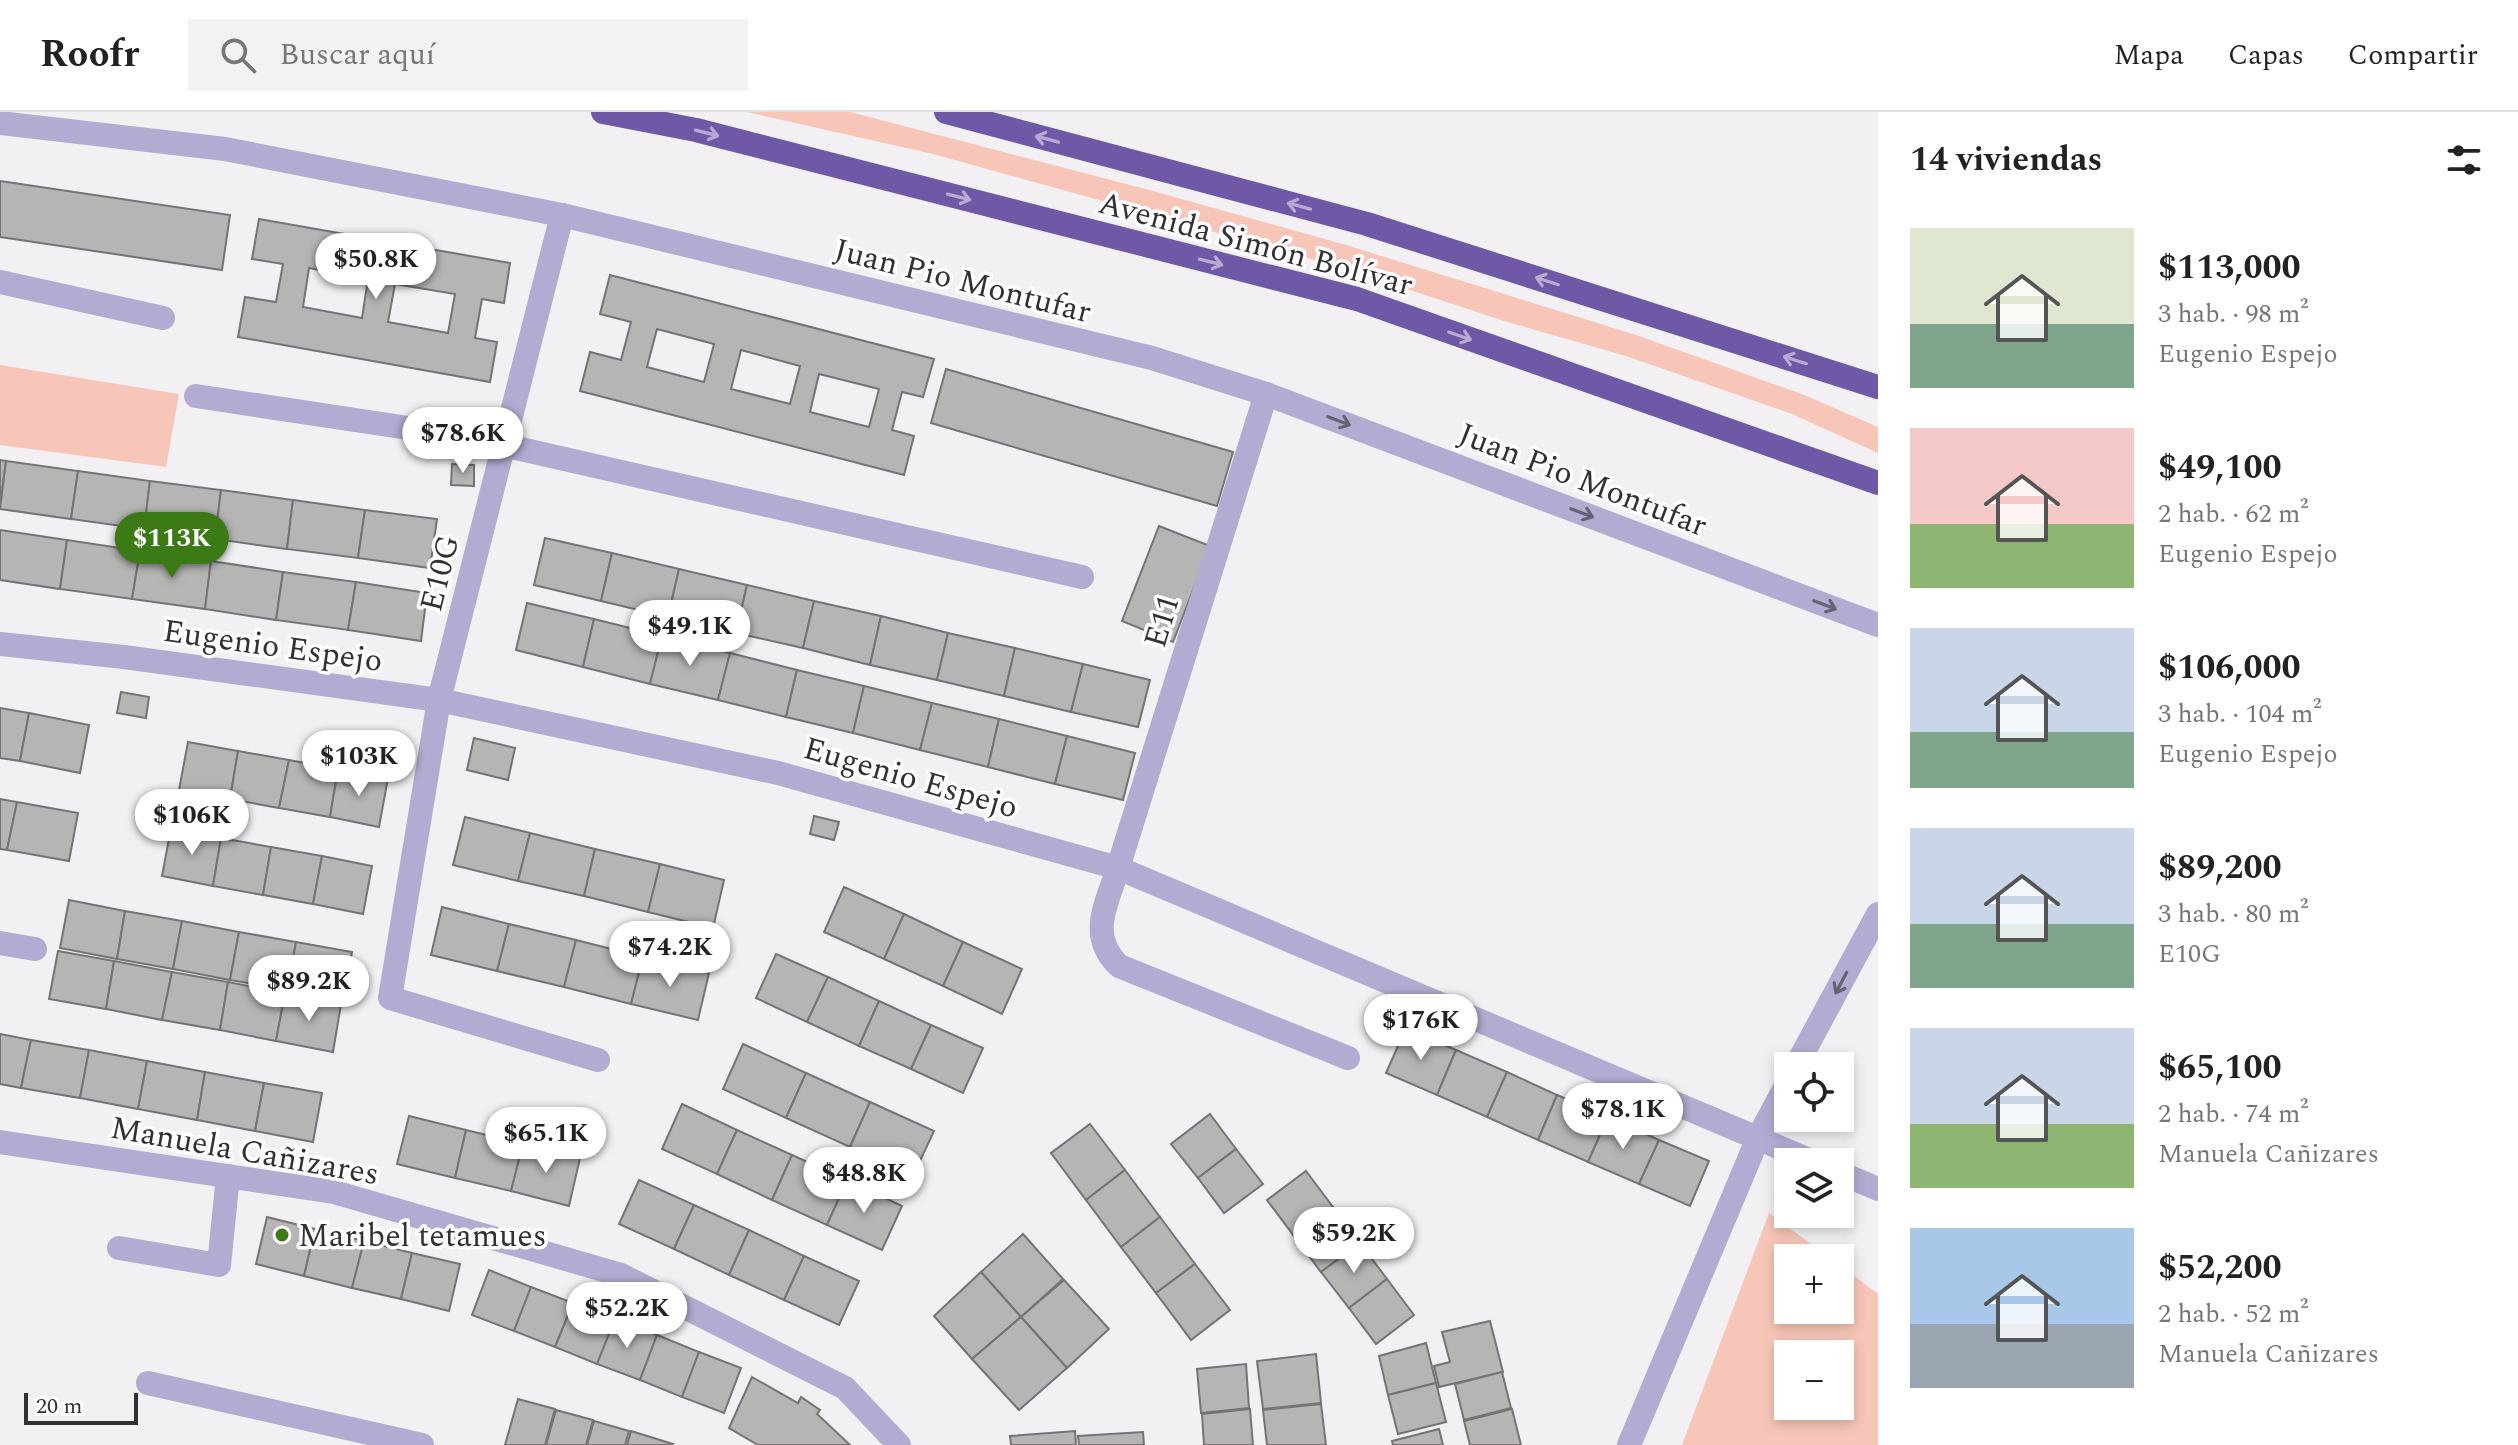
<!DOCTYPE html>
<html lang="es">
<head>
<meta charset="utf-8">
<style>
	:root { --surface:#fff; --page:#f2f2f2; --text:#222; --muted:#767676; --line:#e0e0e0; --accent:#3c7a15 }
	body { margin:0; font-family:Spectral,serif; background:var(--page); color:var(--text); height:100vh; display:flex; flex-direction:column; font-size:30px; white-space:nowrap }
	* { box-sizing:border-box; margin:0 }
	p { font-size:26px; color:var(--muted) }
	.icon { flex:none; width:44px; height:44px; fill:none; stroke:currentColor; stroke-width:2; stroke-linecap:round; stroke-linejoin:round }
	.map { position:relative; flex:1; overflow:hidden }
	.drawer { display:flex; flex-direction:column; background:var(--surface); width:640px }
	.drawer>* { flex:none }
	.buttons { position:absolute; left:1774px; top:940px; display:grid; gap:16px }
	.buttons a { display:grid; place-items:center; width:80px; height:80px; border-radius:0px; background:var(--surface); box-shadow:0 4px 12px #0003; font-size:40px }
	.scale { position:absolute; left:24px; bottom:20px; width:114px; box-sizing:border-box; padding-left:8px; border:4px solid #323132; border-top:0; font-size:22px; line-height:28px; white-space:nowrap; color:#323132; -webkit-text-stroke:6px #fffdff; paint-order:stroke }
	.price { position:absolute; translate:-50% -68px; padding:0 18px; border-radius:28px; background:#fff; color:#222; font-size:26px; line-height:52px; filter:drop-shadow(0 2px 4px #0008) }
	.price::after { content:''; position:absolute; left:50%; top:48px; width:24px; height:18px; margin-left:-12px; background:inherit; clip-path:polygon(0 0,100% 0,50% 100%) }
	.price.active { background:var(--accent); color:#fff }
	ul { padding:0; list-style:none }
	li { display:flex; align-items:center; gap:24px; height:200px; padding:0 32px }
	li span { display:grid; place-items:center; flex:none; width:224px; height:160px; border-radius:0px; color:#555 }
	li>.icon { margin-inline-start:auto }
	span .icon { width:96px; height:96px; fill:#fffc; stroke-width:1 }
	li b { font-size:34px }
	h2 { display:flex; justify-content:space-between; align-items:center; height:96px; padding:0 32px; font-size:34px }
	header { display:flex; align-items:center; gap:48px; box-sizing:border-box; height:112px; padding:0 40px; background:var(--surface); border-bottom:2px solid var(--line) }
	header strong { font-size:38px }
	nav { display:flex; gap:44px; margin-inline-start:auto; font-size:28px }
	.search { width:560px; height:72px; background:var(--page); display:flex; align-items:center; gap:20px; box-sizing:border-box; padding:0 28px; border-radius:0px; color:var(--muted); font-size:30px }
	main { display:flex; flex:1; min-height:0 }
	.map>svg:first-child { display:block }
	.green { fill:#f7c6b8; fill-rule:evenodd }
	.building { fill:#b7b4b4; stroke:#777374; stroke-width:2; fill-rule:evenodd }
	.lines { fill:none; stroke-linecap:round; stroke-linejoin:round }
	.minor { stroke:#b3abd1; stroke-width:24 }
	.highway { stroke:#6f59a7; stroke-width:24 }
	.oneway { stroke:#b7abd3 }
	.oneway2 { stroke:#666272 }
	.poi-dot { fill:#3c7a15; stroke:#fffdff; stroke-width:3 }
	.labels { text-anchor:middle; stroke-width:7; stroke-linejoin:round; paint-order:stroke }
	.street-label { font-size:32px; fill:#323132; stroke:#fffdff }
	.poi-label { font-size:32px; fill:#323132; stroke:#fffdff; text-anchor:start }
</style>
</head>
<body>
<header>
<strong>Roofr</strong>
<div class="search"><svg class="icon" aria-label="search" viewBox="0 0 24 24"><circle cx="10" cy="10" r="6"/><path d="M15 15l6 6"/></svg>Buscar aquí</div>
<nav><a>Mapa</a><a>Capas</a><a>Compartir</a></nav>
</header>
<main>
<div class="map">
<svg width="1878" height="1333" viewBox="0 0 1878 1333">
	<rect width="100%" height="100%" fill="#f2f0f2"/>
	<g class="green">
		<polygon points="747,0 850,0 1153,79 1346,133 1636,223 1802,282 1878,315 1878,341 1792,302 1626,244 1504,209 1340,155 933,42"/>
		<polygon points="0,253 179,282 166,355 0,333"/>
		<path d="M1769,1101L1830,1146H1788V1198H1840V1153L1878,1182V1333H1682ZM1788,1242H1840V1294H1788Z"/>
	</g>
	<g class="building">
		<polygon points="0,69 230,103 222,158 0,125"/>
		<path d="M259,107L510,151L504,191L482,187L475,226L497,230L490,270L238,225L245,185L276,190L283,152L252,147ZM309,156L368,167L362,206L303,195ZM395,172L455,182L448,221L388,210Z"/>
		<path d="M610,163L934,247L923,285L902,280L892,318L914,324L904,363L580,279L590,240L621,248L631,210L600,202ZM657,217L714,232L704,270L647,255ZM741,238L800,254L790,292L731,277ZM819,262L879,277L869,315L810,300Z"/>
		<polygon points="946,257 1233,340 1217,394 931,311"/>
		<polygon points="0,348 6,349 0,396"/>
		<polygon points="6,349 78,359 71,407 0,397"/>
		<polygon points="452,352 474,353 474,374 451,373"/>
		<polygon points="78,359 150,369 144,417 71,407"/>
		<polygon points="150,369 221,378 215,427 144,417"/>
		<polygon points="221,378 293,388 287,437 215,427"/>
		<polygon points="293,388 365,398 358,446 287,437"/>
		<polygon points="365,398 437,407 430,456 358,446"/>
		<polygon points="1159,414 1210,434 1173,530 1122,509"/>
		<polygon points="0,418 67,428 60,477 0,468"/>
		<polygon points="545,426 612,441 601,489 534,473"/>
		<polygon points="67,428 140,439 132,487 60,477"/>
		<polygon points="140,439 211,449 205,497 132,487"/>
		<polygon points="612,441 679,457 668,505 601,489"/>
		<polygon points="211,449 283,460 276,508 205,497"/>
		<polygon points="679,457 747,473 736,521 668,505"/>
		<polygon points="283,460 356,470 348,518 276,508"/>
		<polygon points="356,470 427,481 421,529 348,518"/>
		<polygon points="747,473 814,489 803,536 736,521"/>
		<polygon points="814,489 881,504 870,553 803,536"/>
		<polygon points="527,491 594,507 583,555 516,538"/>
		<polygon points="881,504 948,521 937,568 870,553"/>
		<polygon points="594,507 662,524 650,572 583,555"/>
		<polygon points="948,521 1015,536 1004,584 937,568"/>
		<polygon points="662,524 730,541 718,588 650,572"/>
		<polygon points="1015,536 1083,552 1071,600 1004,584"/>
		<polygon points="730,541 797,558 786,605 718,588"/>
		<polygon points="1083,552 1150,568 1138,615 1071,600"/>
		<polygon points="797,558 864,574 853,621 786,605"/>
		<polygon points="864,574 932,591 920,638 853,621"/>
		<polygon points="121,580 149,585 146,606 117,601"/>
		<polygon points="932,591 999,607 988,655 920,638"/>
		<polygon points="0,596 29,601 20,649 0,646"/>
		<polygon points="29,601 89,613 80,661 20,649"/>
		<polygon points="999,607 1067,624 1055,672 988,655"/>
		<polygon points="1067,624 1135,641 1123,688 1055,672"/>
		<polygon points="474,626 515,636 508,668 467,658"/>
		<polygon points="188,630 238,639 230,687 179,678"/>
		<polygon points="238,639 289,648 279,696 230,687"/>
		<polygon points="289,648 338,657 330,705 279,696"/>
		<polygon points="338,657 388,666 379,715 330,705"/>
		<polygon points="0,687 17,690 7,738 0,737"/>
		<polygon points="17,690 78,701 69,749 7,738"/>
		<polygon points="814,704 839,710 834,728 810,722"/>
		<polygon points="465,705 530,721 518,769 453,753"/>
		<polygon points="171,716 221,726 213,774 162,764"/>
		<polygon points="530,721 595,737 584,784 518,769"/>
		<polygon points="221,726 271,735 263,783 213,774"/>
		<polygon points="271,735 322,744 313,792 263,783"/>
		<polygon points="595,737 660,752 648,800 584,784"/>
		<polygon points="322,744 372,754 363,802 313,792"/>
		<polygon points="660,752 724,768 713,816 648,800"/>
		<polygon points="844,775 904,802 884,847 824,820"/>
		<polygon points="69,788 125,799 117,847 60,836"/>
		<polygon points="442,795 509,812 497,859 431,843"/>
		<polygon points="125,799 182,809 173,857 117,847"/>
		<polygon points="904,802 963,830 943,874 884,847"/>
		<polygon points="182,809 239,820 230,868 173,857"/>
		<polygon points="509,812 576,828 564,875 497,859"/>
		<polygon points="239,820 296,830 287,878 230,868"/>
		<polygon points="576,828 643,845 631,892 564,875"/>
		<polygon points="296,830 352,840 344,889 287,878"/>
		<polygon points="963,830 1022,857 1002,902 943,874"/>
		<polygon points="58,839 114,849 106,897 49,887"/>
		<polygon points="776,842 828,865 807,910 756,886"/>
		<polygon points="643,845 709,861 698,908 631,892"/>
		<polygon points="114,849 172,860 162,908 106,897"/>
		<polygon points="172,860 228,870 220,918 162,908"/>
		<polygon points="828,865 879,889 859,934 807,910"/>
		<polygon points="228,870 285,881 276,929 220,918"/>
		<polygon points="285,881 341,892 333,940 276,929"/>
		<polygon points="879,889 931,913 911,957 859,934"/>
		<polygon points="931,913 983,936 963,981 911,957"/>
		<polygon points="1406,916 1456,938 1437,983 1386,961"/>
		<polygon points="0,922 31,928 21,976 0,972"/>
		<polygon points="31,928 89,938 80,986 21,976"/>
		<polygon points="743,932 806,961 786,1006 723,977"/>
		<polygon points="89,938 147,949 138,997 80,986"/>
		<polygon points="1456,938 1507,960 1487,1005 1437,983"/>
		<polygon points="147,949 205,960 197,1008 138,997"/>
		<polygon points="205,960 264,971 255,1019 197,1008"/>
		<polygon points="1507,960 1557,983 1538,1028 1487,1005"/>
		<polygon points="806,961 870,990 850,1035 786,1006"/>
		<polygon points="264,971 322,981 313,1030 255,1019"/>
		<polygon points="1557,983 1608,1005 1588,1050 1538,1028"/>
		<polygon points="870,990 934,1019 913,1064 850,1035"/>
		<polygon points="682,992 737,1018 717,1062 662,1037"/>
		<polygon points="1210,1002 1236,1037 1198,1066 1171,1032"/>
		<polygon points="409,1004 466,1018 455,1066 397,1052"/>
		<polygon points="1608,1005 1659,1028 1639,1072 1588,1050"/>
		<polygon points="1090,1012 1125,1058 1086,1088 1051,1041"/>
		<polygon points="466,1018 523,1032 511,1079 455,1066"/>
		<polygon points="737,1018 792,1043 772,1088 717,1062"/>
		<polygon points="1659,1028 1709,1049 1690,1094 1639,1072"/>
		<polygon points="523,1032 580,1046 569,1094 511,1079"/>
		<polygon points="1236,1037 1263,1072 1224,1101 1198,1066"/>
		<polygon points="792,1043 847,1068 827,1113 772,1088"/>
		<polygon points="1125,1058 1160,1105 1121,1135 1086,1088"/>
		<polygon points="1306,1059 1333,1095 1294,1124 1267,1088"/>
		<polygon points="639,1068 694,1093 674,1137 619,1112"/>
		<polygon points="847,1068 902,1094 882,1138 827,1113"/>
		<polygon points="694,1093 749,1118 729,1163 674,1137"/>
		<polygon points="1333,1095 1360,1131 1321,1160 1294,1124"/>
		<polygon points="267,1105 315,1117 304,1164 256,1152"/>
		<polygon points="1160,1105 1195,1152 1156,1181 1121,1135"/>
		<polygon points="315,1117 364,1129 352,1176 304,1164"/>
		<polygon points="749,1118 804,1144 784,1188 729,1163"/>
		<polygon points="1023,1122 1063,1167 1021,1205 981,1160"/>
		<polygon points="364,1129 412,1141 401,1187 352,1176"/>
		<polygon points="1360,1131 1387,1167 1349,1196 1321,1160"/>
		<polygon points="412,1141 460,1152 449,1199 401,1187"/>
		<polygon points="804,1144 859,1169 839,1213 784,1188"/>
		<polygon points="1195,1152 1230,1198 1191,1228 1156,1181"/>
		<polygon points="489,1158 531,1175 514,1219 472,1203"/>
		<polygon points="981,1160 1021,1205 972,1247 934,1204"/>
		<polygon points="1387,1167 1414,1203 1376,1232 1349,1196"/>
		<polygon points="1064,1168 1109,1217 1067,1256 1021,1205"/>
		<polygon points="531,1175 573,1191 555,1235 514,1219"/>
		<polygon points="573,1191 615,1207 597,1252 555,1235"/>
		<polygon points="1021,1205 1067,1256 1019,1298 972,1247"/>
		<polygon points="615,1207 657,1223 640,1268 597,1252"/>
		<polygon points="1490,1209 1503,1260 1439,1275 1434,1254 1450,1250 1442,1220"/>
		<polygon points="657,1223 699,1240 682,1285 640,1268"/>
		<polygon points="1426,1231 1436,1271 1388,1283 1379,1244"/>
		<polygon points="699,1240 741,1256 724,1301 682,1285"/>
		<polygon points="1316,1242 1321,1291 1263,1297 1257,1249"/>
		<polygon points="1246,1252 1249,1296 1201,1301 1197,1257"/>
		<polygon points="1502,1260 1511,1296 1464,1308 1455,1272"/>
		<polygon points="752,1265 798,1291 801,1285 820,1298 817,1302 850,1333 758,1333 729,1316"/>
		<polygon points="1436,1271 1446,1310 1398,1322 1388,1283"/>
		<polygon points="518,1287 555,1297 545,1333 505,1333"/>
		<polygon points="1321,1292 1326,1333 1267,1333 1263,1298"/>
		<polygon points="1250,1297 1253,1333 1204,1333 1202,1302"/>
		<polygon points="1512,1297 1521,1333 1470,1333 1464,1309"/>
		<polygon points="556,1298 593,1308 586,1333 546,1333"/>
		<polygon points="594,1309 629,1319 625,1333 587,1333"/>
		<polygon points="1439,1317 1443,1333 1393,1333 1392,1329"/>
		<polygon points="631,1319 673,1332 672,1333 627,1333"/>
		<polygon points="1075,1319 1076,1333 1011,1333 1010,1324"/>
		<polygon points="1143,1320 1144,1333 1079,1333 1078,1324"/>
	</g>
	<g class="lines">
		<g class="minor">
			<polyline points="0,11 225,37 562,103 1152,246 1266,282 1878,513"/>
			<polyline points="562,103 439,588 390,886 598,948"/>
			<polyline points="0,170 163,206"/>
			<path d="M1266,282L1118,756C1107,792 1087,823 1119,854L1348,946"/>
			<polyline points="196,284 468,325 1082,465"/>
			<polyline points="0,532 124,545 439,588 778,661 1118,756 1814,1050"/>
			<polyline points="0,831 35,837"/>
			<polyline points="1796,954 1878,802"/>
			<polyline points="0,1030 334,1080 621,1163 845,1276 899,1333"/>
			<polyline points="1840,1061 1878,1077"/>
			<polyline points="119,1136 219,1153 228,1064"/>
			<polyline points="148,1271 422,1333"/>
			<polyline points="1629,1333 1758,1026 1788,970"/>
		</g>
		<g class="highway">
			<polyline points="603,0 696,18 1357,187 1878,371"/>
			<polyline points="946,0 1367,112 1878,275"/>
		</g>
	</g>
	<defs><path id="oneway-shaft" d="M-6 0H5M1.5-3L5.5 0L1.5 3" fill="none" stroke-width="1.6" stroke-linecap="round" stroke-linejoin="round" transform="scale(2)"/></defs>
	<g class="oneway">
		<use href="#oneway-shaft" transform="translate(707 21) rotate(14)"/>
		<use href="#oneway-shaft" transform="translate(1047 27) rotate(-165)"/>
		<use href="#oneway-shaft" transform="translate(959 85) rotate(14)"/>
		<use href="#oneway-shaft" transform="translate(1299 94) rotate(-165)"/>
		<use href="#oneway-shaft" transform="translate(1211 150) rotate(14)"/>
		<use href="#oneway-shaft" transform="translate(1547 169) rotate(-162)"/>
		<use href="#oneway-shaft" transform="translate(1460 224) rotate(19)"/>
		<use href="#oneway-shaft" transform="translate(1795 248) rotate(-162)"/>
	</g>
	<g class="oneway2">
		<use href="#oneway-shaft" transform="translate(1339 309) rotate(21)"/>
		<use href="#oneway-shaft" transform="translate(1582 401) rotate(21)"/>
		<use href="#oneway-shaft" transform="translate(1825 493) rotate(21)"/>
		<use href="#oneway-shaft" transform="translate(1841 871) rotate(118)"/>
	</g>
	<circle class="poi-dot" cx="282" cy="1123" r="8"/>
	<g class="labels">
		<g class="street-label">
			<text transform="translate(1256 131) rotate(15)" y="11">Avenida Simón Bolívar</text>
			<text transform="translate(963 168) rotate(14)" y="11">Juan Pio Montufar</text>
			<text transform="translate(1583 367) rotate(21)" y="11">Juan Pio Montufar</text>
			<text transform="translate(439 461) rotate(-76)" y="11">E10G</text>
			<text transform="translate(1161 509) rotate(-73)" y="11">E11</text>
			<text transform="translate(273 533) rotate(8)" y="11">Eugenio Espejo</text>
			<text transform="translate(911 665) rotate(16)" y="11">Eugenio Espejo</text>
			<text transform="translate(245 1038) rotate(10)" y="11">Manuela Cañizares</text>
		</g>
		<g class="poi-label">
			<text x="298" y="1134">Maribel tetamues</text>
		</g>
	</g>
</svg>
<div class="buttons">
<a><svg class="icon" aria-label="locate" viewBox="0 0 24 24"><circle cx="12" cy="12" r="6"/><path d="M12 2v4M12 18v4M2 12h4M18 12h4"/></svg></a>
<a><svg class="icon" aria-label="layers" viewBox="0 0 24 24"><path d="M12 4l9 5-9 5-9-5zM3 14l9 5 9-5"/></svg></a>
<a>+</a>
<a>−</a>
</div>
<div class="scale">20 m</div>
<b class="price" style="left:376px;top:189px">$50.8K</b>
<b class="price" style="left:463px;top:363px">$78.6K</b>
<b class="price active" style="left:172px;top:468px">$113K</b>
<b class="price" style="left:690px;top:556px">$49.1K</b>
<b class="price" style="left:359px;top:686px">$103K</b>
<b class="price" style="left:192px;top:745px">$106K</b>
<b class="price" style="left:670px;top:877px">$74.2K</b>
<b class="price" style="left:309px;top:911px">$89.2K</b>
<b class="price" style="left:1421px;top:950px">$176K</b>
<b class="price" style="left:1623px;top:1039px">$78.1K</b>
<b class="price" style="left:546px;top:1063px">$65.1K</b>
<b class="price" style="left:864px;top:1103px">$48.8K</b>
<b class="price" style="left:1354px;top:1163px">$59.2K</b>
<b class="price" style="left:627px;top:1238px">$52.2K</b>
</div>
<section class="drawer">
<h2>14 viviendas<svg class="icon" aria-label="filters" viewBox="0 0 24 24"><path d="M4 7h16M4 17h16"/><circle cx="9" cy="7" r="2"/><circle cx="15" cy="17" r="2"/></svg></h2>
<ul>
<li><span style="background:linear-gradient(#dfe7d0 60%,#7fa58c 0)"><svg class="icon" aria-label="home" viewBox="0 0 24 24"><path d="M3 11l9-7 9 7M6 9v11h12V9"/></svg></span><div><b>$113,000</b><p>3 hab. · 98 m²</p><p>Eugenio Espejo</p></div></li>
<li><span style="background:linear-gradient(#f6c9c9 60%,#8fb573 0)"><svg class="icon" aria-label="home" viewBox="0 0 24 24"><path d="M3 11l9-7 9 7M6 9v11h12V9"/></svg></span><div><b>$49,100</b><p>2 hab. · 62 m²</p><p>Eugenio Espejo</p></div></li>
<li><span style="background:linear-gradient(#c9d6e8 65%,#7fa58c 0)"><svg class="icon" aria-label="home" viewBox="0 0 24 24"><path d="M3 11l9-7 9 7M6 9v11h12V9"/></svg></span><div><b>$106,000</b><p>3 hab. · 104 m²</p><p>Eugenio Espejo</p></div></li>
<li><span style="background:linear-gradient(#c9d6e8 60%,#7fa58c 0)"><svg class="icon" aria-label="home" viewBox="0 0 24 24"><path d="M3 11l9-7 9 7M6 9v11h12V9"/></svg></span><div><b>$89,200</b><p>3 hab. · 80 m²</p><p>E10G</p></div></li>
<li><span style="background:linear-gradient(#c9d6e8 60%,#8fb573 0)"><svg class="icon" aria-label="home" viewBox="0 0 24 24"><path d="M3 11l9-7 9 7M6 9v11h12V9"/></svg></span><div><b>$65,100</b><p>2 hab. · 74 m²</p><p>Manuela Cañizares</p></div></li>
<li><span style="background:linear-gradient(#a9c7e8 60%,#9aa5b1 0)"><svg class="icon" aria-label="home" viewBox="0 0 24 24"><path d="M3 11l9-7 9 7M6 9v11h12V9"/></svg></span><div><b>$52,200</b><p>2 hab. · 52 m²</p><p>Manuela Cañizares</p></div></li>
</ul>
</section>
</main>
</body>
</html>
